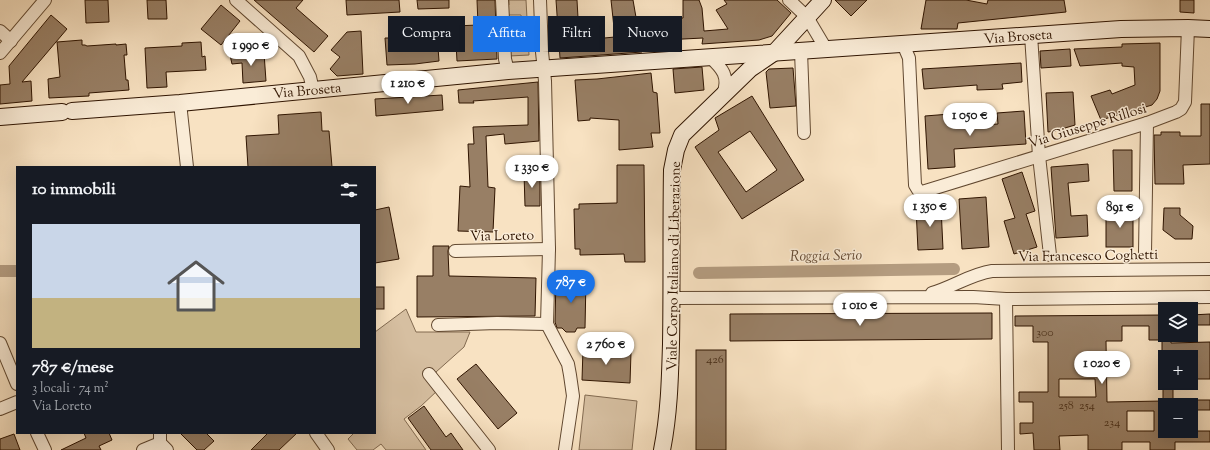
<!DOCTYPE html>
<html lang="it">
<head>
<meta charset="utf-8">
<style>
	:root { --surface:#171b24; --page:#242831; --text:#f1f3f6; --muted:#9ea1a6; --line:#363941; --accent:#1a73e8 }
	body { margin:0; font-family:"Sorts Mill Goudy",serif; background:var(--page); color:var(--text); height:100vh; display:flex; flex-direction:column; font-size:15px; white-space:nowrap }
	* { box-sizing:border-box; margin:0 }
	p { font-size:13px; color:var(--muted) }
	.icon { flex:none; width:22px; height:22px; fill:none; stroke:currentColor; stroke-width:2; stroke-linecap:round; stroke-linejoin:round }
	.map { position:relative; flex:1; overflow:hidden }
	.panel { position:absolute; left:16px; top:166px; width:360px; height:268px; display:flex; flex-direction:column; background:var(--surface); border-radius:0px; box-shadow:0 4px 16px #0002 }
	.panel>* { flex:none }
	.guide { position:absolute; left:388px; top:16px; width:380px; height:36px; display:flex; gap:8px }
	.buttons { position:absolute; left:1158px; top:302px; display:grid; gap:8px }
	.buttons a { display:grid; place-items:center; width:40px; height:40px; border-radius:0px; background:var(--surface); box-shadow:0 4px 16px #0002; font-size:20px }
	.price { position:absolute; translate:-50% -34px; padding:0 9px; border-radius:14px; background:#fff; color:#222; font-size:13px; line-height:26px; filter:drop-shadow(0 1px 2px #0008) }
	.price::after { content:''; position:absolute; left:50%; top:24px; width:12px; height:9px; margin-left:-6px; background:inherit; clip-path:polygon(0 0,100% 0,50% 100%) }
	.price.active { background:var(--accent); color:#fff }
	ul { padding:0; list-style:none }
	li { display:grid; align-content:center; gap:8px; height:212px; padding:0 16px }
	li+li { border-top:1px solid var(--line) }
	li span { display:grid; place-items:center; height:124px; border-radius:0px; color:#555 }
	li>.icon { margin-inline-start:auto }
	span .icon { width:72px; height:72px; fill:#fffc; stroke-width:1 }
	li b { font-size:17px }
	h2 { display:flex; justify-content:space-between; align-items:center; height:48px; padding:0 16px; font-size:17px }
	.tag { padding:0 14px; border-radius:0px; background:var(--surface); box-shadow:0 4px 16px #0002; font-size:14px; line-height:36px }
	.tag.active { background:var(--accent); color:#fff }
	.map>svg:first-child { display:block }
	.green { fill:#d6bfa1; stroke:#826a50 }
	.lines { fill:none; stroke-linecap:round; stroke-linejoin:round }
	.canal { stroke:#b49c80; stroke-width:12 }
	.building { fill:#987f65; stroke:#2f1400; fill-rule:evenodd }
	.street-casing { stroke:#614830; stroke-width:14 }
	.secondary-casing { stroke:#2f1400; stroke-width:18 }
	.street { stroke:#faecd7; stroke-width:12 }
	.secondary { stroke:#faecd7; stroke-width:16 }
	.labels { text-anchor:middle; stroke-width:3; stroke-linejoin:round; paint-order:stroke }
	.number-label { font-size:12px; fill:#492f19 }
	.street-label { font-size:14px; fill:#2f1400; stroke:#faecd7 }
	.water-label { font-size:15px; font-style:italic; fill:#644a33; stroke:#faecd7 }
</style>
</head>
<body>
<div class="map">
<svg width="1210" height="450" viewBox="0 0 1210 450">
	<rect width="100%" height="100%" fill="#f8e2c2"/>
	<filter id="stains"><feTurbulence type="fractalNoise" baseFrequency=".005" numOctaves="4"/><feColorMatrix values="0 0 0 0 .2 0 0 0 0 .09 0 0 0 0 .02 0 0 0 .5 -.17"/></filter>
	<radialGradient id="worn" r=".72"><stop offset=".6" stop-color="#630" stop-opacity="0"/><stop offset="1" stop-color="#630" stop-opacity=".3"/></radialGradient>
	<g class="green">
		<polygon points="509,0 526,0 529,55 509,56 509,48 517,48 517,34 522,34 521,15 506,15 505,5 509,5"/>
		<polygon points="406,309 416,332 470,332 464,347 436,372 438,390 421,406 404,419 426,450 386,450 381,444 373,450 357,450 348,439 354,433 375,433 375,332"/>
		<polygon points="585,395 637,401 632,450 579,450"/>
	</g>
	<g class="lines">
		<g class="canal">
			<polyline points="0,271 17,271"/>
			<polyline points="699,273 954,269"/>
		</g>
	</g>
	<g class="building">
		<polygon points="85,0 108,0 109,22 86,23"/>
		<polygon points="147,0 166,0 167,19 148,19"/>
		<polygon points="254,0 303,0 296,8 328,36 314,52"/>
		<polygon points="346,0 399,0 400,12 347,15"/>
		<polygon points="417,0 449,0 449,8 418,9"/>
		<polygon points="477,0 495,0 497,59 457,61 455,26 478,25"/>
		<polygon points="556,0 577,0 578,18 570,19 572,41 615,37 611,0 633,0 642,52 560,58"/>
		<polygon points="683,0 699,0 702,8 704,31 728,29 716,10 727,4 724,0 777,0 791,13 772,36 759,40 702,44 703,38 664,40 661,20 683,18"/>
		<polygon points="835,0 867,0 851,16"/>
		<polygon points="926,0 966,0 987,4 988,0 1064,0 1066,12 958,23 957,29 921,29"/>
		<polygon points="1180,0 1194,0 1194,13 1180,12"/>
		<polygon points="221,5 240,21 221,45 201,29"/>
		<polygon points="51,15 67,29 22,82 31,81 32,101 0,104 0,85 10,84 9,66"/>
		<polygon points="361,31 363,74 337,76 330,69 340,57 331,50 347,32"/>
		<polygon points="432,33 432,35 437,34 439,61 415,64 387,65 385,38 390,38 390,36"/>
		<polygon points="82,40 82,45 85,45 87,46 116,44 116,45 126,44 127,55 124,55 126,80 128,80 129,90 89,93 89,96 49,98 48,79 60,77 57,42"/>
		<polygon points="201,42 202,57 205,56 206,70 166,72 167,87 147,88 145,48 182,46 182,43"/>
		<polygon points="1160,43 1160,91 1157,99 1152,105 1101,120 1091,96 1110,90 1112,94 1135,85 1134,67 1122,66 1122,63 1080,66 1074,49 1122,47 1122,44"/>
		<polygon points="1070,49 1071,66 1041,68 1040,51"/>
		<polygon points="264,53 266,81 243,83 242,63 232,64 230,55 242,54 242,55"/>
		<polygon points="1021,63 1022,82 1002,84 1003,89 977,90 977,85 924,89 922,69"/>
		<polygon points="702,67 704,90 675,93 673,69"/>
		<polygon points="793,68 796,106 770,108 766,72 769,69"/>
		<polygon points="651,73 653,92 657,93 660,133 651,133 653,147 619,150 619,120 590,118 590,120 578,121 575,80 597,79"/>
		<polygon points="538,82 539,141 505,144 504,134 486,136 488,187 495,188 493,232 458,231 460,186 470,187 468,144 474,144 473,127 528,125 528,97 473,101 474,103 459,103 458,90"/>
		<polygon points="1073,92 1075,125 1055,131 1048,132 1046,93"/>
		<polygon points="442,95 443,110 376,116 375,99"/>
		<path d="M752,96L804,180L742,219L695,147L719,130L715,118ZM750,131L777,170L746,192L718,152Z"/>
		<polygon points="1201,104 1210,104 1210,164 1183,165 1184,184 1155,184 1154,135 1161,135 1161,132 1180,132 1180,136 1201,136"/>
		<polygon points="1024,111 1026,144 954,149 955,167 928,169 925,116 950,114 950,127 998,124 997,113"/>
		<polygon points="321,112 322,131 329,131 332,167 248,167 246,136 279,134 278,115"/>
		<polygon points="1113,150 1132,150 1132,191 1114,191"/>
		<polygon points="1088,164 1089,181 1068,183 1071,216 1087,215 1088,236 1056,238 1051,167"/>
		<polygon points="617,165 644,165 645,262 625,262 624,254 580,255 580,249 575,249 574,209 579,209 579,204 617,203"/>
		<polygon points="1022,172 1035,211 1026,214 1037,247 1014,254 1004,221 1015,218 1002,179"/>
		<polygon points="524,173 540,173 540,206 525,206"/>
		<polygon points="986,197 989,247 962,249 959,199"/>
		<polygon points="389,207 399,259 375,263 375,210"/>
		<polygon points="941,207 943,249 918,250 916,208"/>
		<polygon points="1164,208 1180,208 1180,215 1193,226 1192,239 1175,239 1163,230"/>
		<rect x="1106" y="211" width="27" height="36"/>
		<polygon points="433,246 449,246 448,251 449,276 536,278 535,316 417,317 417,276 433,276"/>
		<polygon points="556,279 586,279 585,328 577,328 575,332 566,332 562,328 557,328 555,322"/>
		<rect x="375" y="287" width="9" height="22"/>
		<polygon points="992,313 992,339 730,341 730,314"/>
		<polygon points="1210,314 1210,325 1191,325 1191,315"/>
		<path d="M1165,315V335H1171V343L1210,342V379H1191V357H1165V363H1162V340H1149V326H1122V341H1106L1107,402L1163,401V383H1173V405H1165V431H1210V442H1175V450H1150V442H1122V450H1088V435L1059,436L1060,450H1034L1033,433L1020,434V423H1033V402H1019V392H1048V342H1033V326H1015V316ZM1059,379H1095L1096,397H1059ZM1127,411H1154V431H1127Z"/>
		<polygon points="583,349 631,352 630,383 582,380"/>
		<rect x="696" y="350" width="30" height="100"/>
		<polygon points="476,364 517,413 498,429 457,379"/>
		<rect x="1191" y="400" width="19" height="10"/>
		<polygon points="424,406 446,437 451,433 463,450 431,450 408,418"/>
		<polygon points="84,433 109,433 112,440 99,446 101,450 61,450 86,438"/>
		<polygon points="180,433 206,433 214,441 204,450 197,450"/>
		<polygon points="268,433 297,433 279,450 251,450"/>
		<polygon points="14,434 20,450 0,450 0,439"/>
	</g>
	<g class="lines">
		<defs>
			<g id="street">
				<polyline points="236,0 299,56 310,77 313,90"/>
				<polyline points="502,0 505,59 508,71"/>
				<polyline points="540,0 542,52 545,81 549,249 547,324 568,364 570,375 573,396 565,450"/>
				<polyline points="789,0 807,17 826,49"/>
				<polyline points="0,31 11,41"/>
				<polyline points="1031,35 1039,156 1050,255"/>
				<polyline points="903,44 909,58 915,185 918,190 922,192 1147,123 1176,112 1181,109 1185,102 1188,28"/>
				<polyline points="801,51 804,133"/>
				<polyline points="0,53 45,0"/>
				<path d="M710,57C722,68 730,77 723,94"/>
				<polyline points="180,103 187,167"/>
				<polyline points="455,251 549,249"/>
				<polyline points="1145,253 1147,123"/>
				<path d="M932,293C953,287 971,274 992,271L1210,269"/>
				<polyline points="672,298 973,297 1006,299 1210,297"/>
				<polyline points="1006,299 1008,450"/>
				<polyline points="438,325 497,323 547,324"/>
				<polyline points="0,343 17,384"/>
				<polyline points="429,374 489,450"/>
				<polyline points="0,409 17,402"/>
				<polyline points="37,433 45,450"/>
				<polyline points="160,433 160,443 167,450"/>
				<polyline points="316,433 328,450"/>
				<polyline points="143,450 160,443"/>
			</g>
			<g id="secondary">
				<polyline points="72,111 180,103 508,71 1121,29 1188,28 1210,29"/>
				<polyline points="0,117 62,112"/>
				<path d="M662,450C669,415 670,380 671,344C672,286 671,228 672,170L676,150L682,135L750,69L775,52L823,0"/>
			</g>
		</defs>
		<use href="#street" class="street-casing"/>
		<use href="#secondary" class="secondary-casing"/>
		<use href="#street" class="street"/>
		<use href="#secondary" class="secondary"/>
	</g>
	<g class="labels">
		<g class="number-label">
			<text x="1045" y="336">300</text>
			<text x="715" y="363">426</text>
			<text x="1066" y="409">258</text>
			<text x="1087" y="409">254</text>
			<text x="1112" y="426">234</text>
		</g>
		<g class="street-label">
			<text transform="translate(1018 36) rotate(-4)" y="5">Via Broseta</text>
			<text transform="translate(307 90) rotate(-5)" y="5">Via Broseta</text>
			<text transform="translate(1087 125) rotate(-17)" y="5">Via Giuseppe Rillosi</text>
			<text transform="translate(502 235) rotate(-1)" y="5">Via Loreto</text>
			<text transform="translate(1088 255) rotate(-1)" y="5">Via Francesco Coghetti</text>
			<text transform="translate(673 266) rotate(-89)" y="5">Viale Corpo Italiano di Liberazione</text>
		</g>
		<g class="water-label">
			<text transform="translate(826 255) rotate(-1)" y="5">Roggia Serio</text>
		</g>
	</g>
	<rect width="100%" height="100%" filter="url(#stains)"/>
	<rect width="100%" height="100%" fill="url(#worn)"/>
</svg>
<div class="buttons">
<a><svg class="icon" aria-label="layers" viewBox="0 0 24 24"><path d="M12 4l9 5-9 5-9-5zM3 14l9 5 9-5"/></svg></a>
<a>+</a>
<a>−</a>
</div>
<b class="price" style="left:251px;top:67px">1 990 €</b>
<b class="price" style="left:408px;top:105px">1 210 €</b>
<b class="price" style="left:970px;top:137px">1 050 €</b>
<b class="price" style="left:532px;top:189px">1 330 €</b>
<b class="price" style="left:930px;top:228px">1 350 €</b>
<b class="price" style="left:1120px;top:229px">891 €</b>
<b class="price active" style="left:571px;top:304px">787 €</b>
<b class="price" style="left:860px;top:327px">1 010 €</b>
<b class="price" style="left:606px;top:366px">2 760 €</b>
<b class="price" style="left:1102px;top:385px">1 020 €</b>
<div class="guide">
<a class="tag">Compra</a>
<a class="tag active">Affitta</a>
<a class="tag">Filtri</a>
<a class="tag">Nuovo</a>
</div>
<section class="panel">
<h2>10 immobili<svg class="icon" aria-label="filters" viewBox="0 0 24 24"><path d="M4 7h16M4 17h16"/><circle cx="9" cy="7" r="2"/><circle cx="15" cy="17" r="2"/></svg></h2>
<ul>
<li><span style="background:linear-gradient(#c9d6e8 60%,#c2b280 0)"><svg class="icon" aria-label="home" viewBox="0 0 24 24"><path d="M3 11l9-7 9 7M6 9v11h12V9"/></svg></span><div><b>787 €/mese</b><p>3 locali · 74 m²</p><p>Via Loreto</p></div></li>
</ul>
</section>
</div>
</body>
</html>
